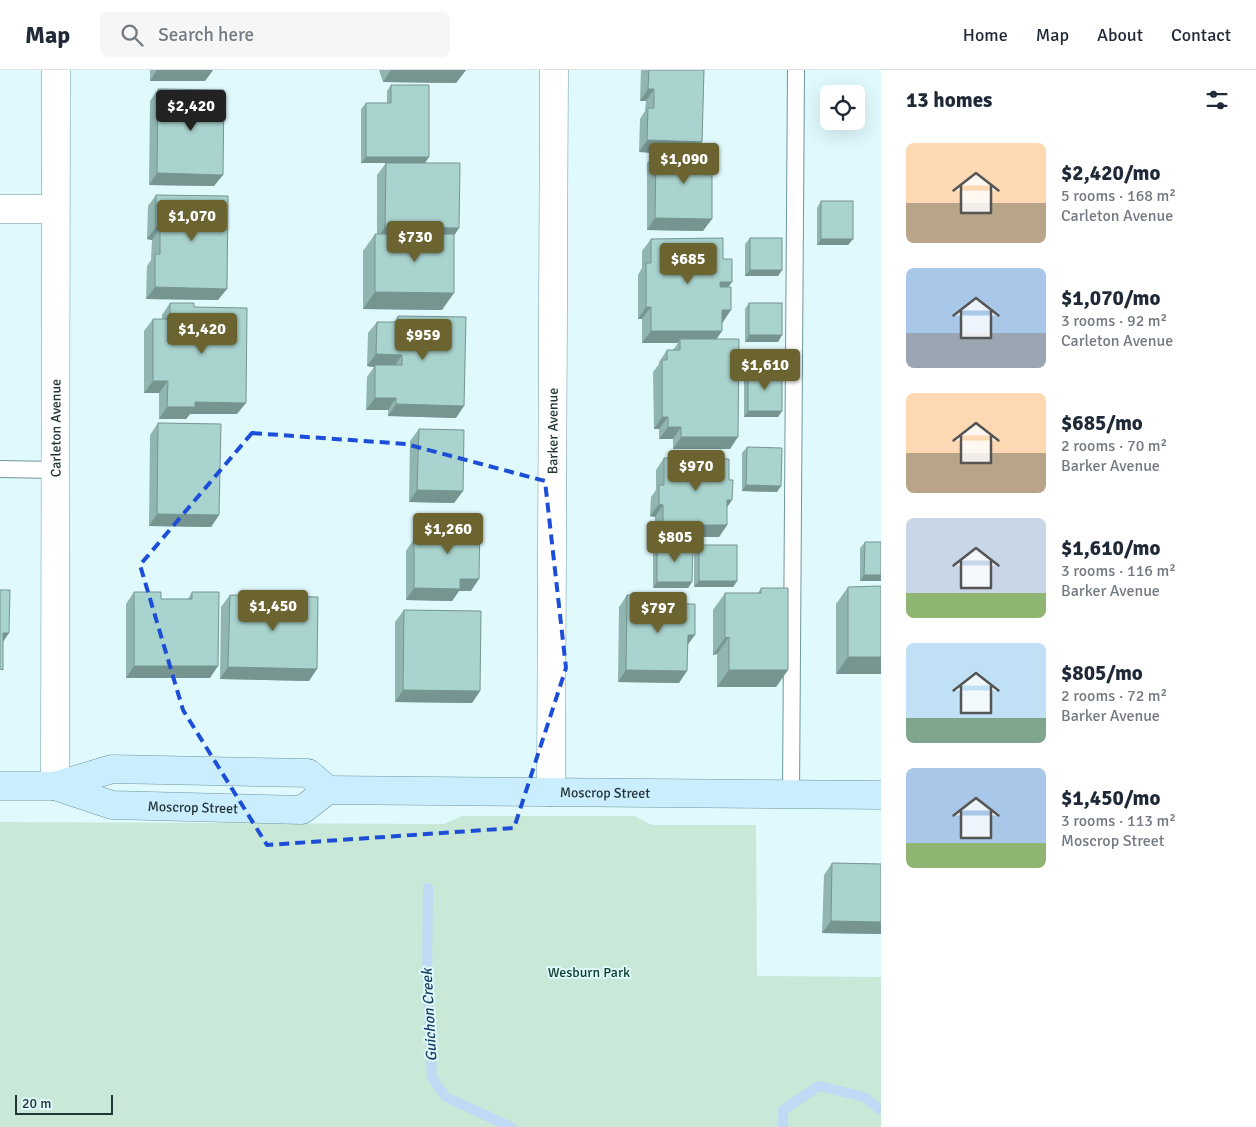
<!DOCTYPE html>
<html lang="en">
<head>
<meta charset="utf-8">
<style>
	:root { --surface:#fff; --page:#f6f6f7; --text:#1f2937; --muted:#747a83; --line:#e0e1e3; --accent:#6c6430 }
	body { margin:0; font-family:Signika,sans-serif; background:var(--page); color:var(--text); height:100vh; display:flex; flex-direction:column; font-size:19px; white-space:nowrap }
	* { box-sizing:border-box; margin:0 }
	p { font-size:16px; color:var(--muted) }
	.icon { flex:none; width:28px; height:28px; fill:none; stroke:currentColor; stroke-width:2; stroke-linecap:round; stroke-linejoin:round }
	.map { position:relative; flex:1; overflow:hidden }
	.sheet { display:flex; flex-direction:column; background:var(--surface); width:375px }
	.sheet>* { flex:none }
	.controls { position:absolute; left:820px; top:15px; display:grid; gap:10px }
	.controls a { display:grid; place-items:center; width:45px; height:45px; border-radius:8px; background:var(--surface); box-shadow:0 5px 20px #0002; font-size:25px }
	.scale { position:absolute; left:15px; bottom:12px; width:98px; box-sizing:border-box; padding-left:5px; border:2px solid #243538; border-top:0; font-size:14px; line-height:18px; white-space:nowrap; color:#243538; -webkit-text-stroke:4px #dff9fc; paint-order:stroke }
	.price { position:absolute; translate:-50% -42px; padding:0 11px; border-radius:5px; background:var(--accent); color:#fff; font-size:16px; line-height:32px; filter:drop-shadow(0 1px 2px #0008) }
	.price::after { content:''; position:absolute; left:50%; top:30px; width:15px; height:11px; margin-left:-8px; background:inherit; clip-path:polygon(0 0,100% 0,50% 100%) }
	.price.selected { background:#222; color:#fff }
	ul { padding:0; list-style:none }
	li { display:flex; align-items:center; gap:15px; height:125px; padding:0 25px }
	li span { display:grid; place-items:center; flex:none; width:140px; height:100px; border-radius:8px; color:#555 }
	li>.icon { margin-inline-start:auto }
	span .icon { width:60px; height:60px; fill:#fffc; stroke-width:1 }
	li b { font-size:21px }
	h2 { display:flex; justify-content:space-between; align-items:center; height:60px; padding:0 25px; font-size:21px }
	header { display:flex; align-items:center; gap:30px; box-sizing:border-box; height:70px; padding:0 25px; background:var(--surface); border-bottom:1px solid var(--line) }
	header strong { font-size:24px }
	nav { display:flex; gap:28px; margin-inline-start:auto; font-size:18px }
	.search { width:350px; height:45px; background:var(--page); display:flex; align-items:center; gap:12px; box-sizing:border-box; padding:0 18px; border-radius:8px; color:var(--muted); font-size:19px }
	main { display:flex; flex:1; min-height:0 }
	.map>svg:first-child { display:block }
	.park { fill:#c9e8d8 }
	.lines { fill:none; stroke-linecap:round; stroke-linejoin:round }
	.stream { stroke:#c0d9f5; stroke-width:10 }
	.lane-casing { stroke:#6f979d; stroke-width:18 }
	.street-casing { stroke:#6f979d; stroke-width:29 }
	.secondary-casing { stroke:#6f979d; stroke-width:29 }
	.lane { stroke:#fff; stroke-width:16 }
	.street { stroke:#fff; stroke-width:28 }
	.secondary { stroke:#caeefd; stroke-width:28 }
	.wall { fill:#91b5b1 }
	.shaded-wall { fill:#769490 }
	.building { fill:#a9d3ce; stroke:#769490 }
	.marked { fill:none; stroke:#1d4ed8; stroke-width:4; stroke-dasharray:10 6; stroke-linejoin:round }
	.labels { text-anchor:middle; stroke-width:4; stroke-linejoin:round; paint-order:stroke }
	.street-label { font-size:14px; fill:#243538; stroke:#dff9fc }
	.park-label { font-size:14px; fill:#0e412e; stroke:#dff9fc }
	.water-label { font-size:15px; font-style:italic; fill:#183e63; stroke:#dff9fc }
</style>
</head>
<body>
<header>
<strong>Map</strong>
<div class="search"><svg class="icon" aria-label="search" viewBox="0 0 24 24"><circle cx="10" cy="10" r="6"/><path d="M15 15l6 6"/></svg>Search here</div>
<nav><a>Home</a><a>Map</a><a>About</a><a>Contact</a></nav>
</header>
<main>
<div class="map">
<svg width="881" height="1057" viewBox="0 0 881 1057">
	<rect width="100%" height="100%" fill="#dff9fc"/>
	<polygon class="park" points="462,746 635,746 652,755 756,755 757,906 881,907 881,1057 0,1057 0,752 444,754"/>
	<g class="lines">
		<g class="stream">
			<polyline points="428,818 427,901 432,1008 446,1027 511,1057"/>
			<polyline points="783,1057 783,1040 819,1016 864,1027 881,1040"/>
		</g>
		<defs>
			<g id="lane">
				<polyline points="0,399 55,400"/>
				<polyline points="791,724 796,0"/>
			</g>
			<g id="street">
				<polyline points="0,139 55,139"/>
				<path id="s1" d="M55,716L56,0"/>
				<path id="s2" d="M551,722L554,0"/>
			</g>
			<g id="secondary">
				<polyline points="0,716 55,716 112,699 308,703 328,720"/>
				<path id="s3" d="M55,716L112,735L302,740L328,720L881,725"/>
			</g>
		</defs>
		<use href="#lane" class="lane-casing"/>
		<use href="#street" class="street-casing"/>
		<use href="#secondary" class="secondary-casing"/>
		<use href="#lane" class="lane"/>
		<use href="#street" class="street"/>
		<use href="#secondary" class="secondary"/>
	</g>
	<g class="wall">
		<polygon points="150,0 213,0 205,11 150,11"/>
		<polygon points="379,0 466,0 456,13 383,12"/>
		<polygon points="641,0 704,0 696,81 703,161 647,160 647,93 654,83 639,82 640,49 645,41 646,31 640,31"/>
		<polygon points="391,15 425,93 459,158 454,165 442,240 363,239 363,181 375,164 377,164 377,105 386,93 361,93 361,39 366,33 387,33 387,21"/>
		<polygon points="158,19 214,116 149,115 150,31"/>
		<polygon points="156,125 218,230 146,229 147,196 151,190 152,170 147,169 148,136"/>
		<polygon points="821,131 853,169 848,175 817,175 817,138"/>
		<polygon points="750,168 782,200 778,206 745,206 745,174"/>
		<polygon points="651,169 723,189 728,217 723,252 716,269 730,379 673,379 673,369 659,369 659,359 654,359 653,302 659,294 659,292 667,280 673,280 678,273 642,273 642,249 638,249 638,205 642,198 642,181"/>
		<polygon points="170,233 194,237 237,344 190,344 186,349 159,349 159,323 144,323 144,261 153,249 162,249 162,245"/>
		<polygon points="749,233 782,265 778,272 745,272 745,239"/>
		<polygon points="398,246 456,348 388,346 388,340 366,340 367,307 374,297 367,296 368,263 377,252 394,252"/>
		<polygon points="748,301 782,341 778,347 744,347 744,307"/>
		<polygon points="158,353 219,445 211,457 149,456 150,365"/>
		<polygon points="419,359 463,421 454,433 409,432 410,371"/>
		<polygon points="747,377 777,422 742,421 742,383"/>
		<polygon points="664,388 727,437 727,455 719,467 654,467 655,447 650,446 651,427 656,420 656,400"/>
		<polygon points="439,449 471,521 459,521 452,531 406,530 406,481 414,469 431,469 431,461"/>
		<polygon points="865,472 881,511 860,511 860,478"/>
		<polygon points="657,475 692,512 688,518 653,518 653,481"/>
		<polygon points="699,475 737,511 733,517 694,517 694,481"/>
		<polygon points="848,517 881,604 836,604 836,534"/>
		<polygon points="761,518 788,600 776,617 717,617 717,584 713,585 713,540 725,523 758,523"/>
		<polygon points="134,522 161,529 188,529 192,522 210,608 126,608 126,534"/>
		<polygon points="230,525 309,611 220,609 221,537"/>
		<polygon points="627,525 654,529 666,534 688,575 679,613 618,612 619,537"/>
		<polygon points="404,540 480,621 472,633 395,632 395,552"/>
		<polygon points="832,793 881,794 881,864 822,863 824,805"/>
	</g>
	<g class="shaded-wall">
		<polygon points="157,0 213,0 205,11 150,11"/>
		<polygon points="391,0 466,0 456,13 383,12"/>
		<polygon points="648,19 654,19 646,31 640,31"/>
		<polygon points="647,70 702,72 694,84 656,81 654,83 639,82"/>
		<polygon points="366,87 429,87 425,93 361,93"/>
		<polygon points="157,103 223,105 214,116 149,115"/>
		<polygon points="655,148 712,149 703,161 647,160"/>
		<polygon points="156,157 160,158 152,170 147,169"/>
		<polygon points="385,157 459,158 451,170 377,169"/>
		<polygon points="821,169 853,169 848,175 817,175"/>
		<polygon points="750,200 782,200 778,206 745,206"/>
		<polygon points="720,212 732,212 724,223 712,223"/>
		<polygon points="155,217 227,219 218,230 146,229"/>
		<polygon points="375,222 454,223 442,240 363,239"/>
		<polygon points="646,237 651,237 642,249 638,249"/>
		<polygon points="722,240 731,240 723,252 713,252"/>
		<polygon points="651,261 722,261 714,273 680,269 678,273 642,273"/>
		<polygon points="749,265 782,265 778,272 745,272"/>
		<polygon points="376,284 402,285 394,297 375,295 374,297 367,296"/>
		<polygon points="153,311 168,311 159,323 144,323"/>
		<polygon points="375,328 396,328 388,340 366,340"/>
		<polygon points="195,332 246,333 237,344 190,344 186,349 159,349 167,337"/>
		<polygon points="396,334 464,336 456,348 388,346"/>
		<polygon points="748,341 782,341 778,347 744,347"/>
		<polygon points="662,347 668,347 659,359 654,359"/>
		<polygon points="668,357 681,357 673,369 659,369"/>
		<polygon points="681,367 738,367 730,379 673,379"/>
		<polygon points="746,415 781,416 777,422 742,421"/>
		<polygon points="417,420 463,421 454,433 409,432"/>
		<polygon points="727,430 732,430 724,442"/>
		<polygon points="659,434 663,435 655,447 650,446"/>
		<polygon points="157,444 219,445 211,457 149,456"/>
		<polygon points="663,455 727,455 719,467 654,467"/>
		<polygon points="864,505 881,505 881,511 860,511"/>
		<polygon points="460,509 479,509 471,521 459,521 452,531 406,530 414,518"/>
		<polygon points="699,511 737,511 733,517 694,517"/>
		<polygon points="657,512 692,512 688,518 653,518"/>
		<polygon points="3,563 9,563 1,575"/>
		<polygon points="688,565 695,565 686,577"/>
		<polygon points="729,567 717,584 713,585 725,568"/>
		<polygon points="848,587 881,587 881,604 836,604"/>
		<polygon points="134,596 218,596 210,608 126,608"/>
		<polygon points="228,597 317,599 309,611 220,609"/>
		<polygon points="626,600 687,601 679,613 618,612"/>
		<polygon points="729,600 788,600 776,617 717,617"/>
		<polygon points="403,620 480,621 472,633 395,632"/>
		<polygon points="831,851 881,852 881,864 822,863"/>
	</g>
	<g class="building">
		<polygon points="649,0 704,0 702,72 647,70 648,38 654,38 654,19 648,19"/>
		<polygon points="391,15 429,15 429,87 366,87 366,33 391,33"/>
		<polygon points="158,19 224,20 223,105 157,103"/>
		<polygon points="656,81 712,81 712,149 655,148"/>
		<polygon points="386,93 460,93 459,158 385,157"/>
		<polygon points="156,125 228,126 227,219 155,217 155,184 160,184 160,158 156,157"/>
		<rect x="821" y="131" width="32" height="38"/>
		<polygon points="375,164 454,164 454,223 375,222"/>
		<polygon points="723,168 723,189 732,189 732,212 720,212 720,217 731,217 731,240 722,240 722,261 651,261 651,237 646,237 646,193 651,193 651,169"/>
		<rect x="750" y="168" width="32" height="32"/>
		<polygon points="170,233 194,233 194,237 247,238 246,333 195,332 195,337 167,337 168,311 153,311 153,249 170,249"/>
		<rect x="749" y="233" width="33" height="32"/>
		<polygon points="398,246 466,247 464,336 396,334 396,328 375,328 375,295 402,295 402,285 376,284 377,252 398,252"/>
		<polygon points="680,269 739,269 738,367 681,367 681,357 668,357 668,347 662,347 662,290 667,290 667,280 680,280"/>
		<polygon points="748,301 782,302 782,341 748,341"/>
		<polygon points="158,353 221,354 219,445 157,444"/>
		<polygon points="419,359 464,360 463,421 417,420"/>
		<polygon points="747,377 782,378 781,416 746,415"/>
		<polygon points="664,388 729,389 729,410 733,410 732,430 727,430 727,455 663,455 663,435 659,434 659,415 664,415"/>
		<polygon points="439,449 480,449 479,509 460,509 460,519 414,518 414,469 439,469"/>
		<polygon points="865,472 881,472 881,505 864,505"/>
		<polygon points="657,475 693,475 692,512 657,512"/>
		<rect x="699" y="475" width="38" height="36"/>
		<polygon points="881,516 881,587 848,587 848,517"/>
		<polygon points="761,518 788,518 788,600 729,600 729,567 725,568 725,523 761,523"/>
		<polygon points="0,520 10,520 9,563 3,563 3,600 0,599"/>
		<polygon points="134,522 161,522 161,529 192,529 192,522 219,522 218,596 134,596"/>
		<polygon points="230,525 318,527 317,599 228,597"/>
		<polygon points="627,525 654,525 654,529 666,529 666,534 695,534 695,565 688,565 687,601 626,600"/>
		<polygon points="404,540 481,541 480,621 403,620"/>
		<polygon points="832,793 881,794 881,852 831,851"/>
	</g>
	<path class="marked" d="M252,363L406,374L545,411L566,598L514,758L267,775L183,640L140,495Z"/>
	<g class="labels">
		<g class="street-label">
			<text dy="5" stroke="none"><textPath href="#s1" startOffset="358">Carleton Avenue</textPath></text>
			<text dy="5" stroke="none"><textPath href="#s2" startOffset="361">Barker Avenue</textPath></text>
			<text dy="5" stroke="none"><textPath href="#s3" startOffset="560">Moscrop Street</textPath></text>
			<text dy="5" stroke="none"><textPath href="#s3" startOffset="141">Moscrop Street</textPath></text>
		</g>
		<g class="park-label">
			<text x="589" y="907">Wesburn Park</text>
		</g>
		<g class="water-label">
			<text transform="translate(429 945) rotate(-93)" y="5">Guichon Creek</text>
		</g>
	</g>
</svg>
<div class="controls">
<a><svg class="icon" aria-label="locate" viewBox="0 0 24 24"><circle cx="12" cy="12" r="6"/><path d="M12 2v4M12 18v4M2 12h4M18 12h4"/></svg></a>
</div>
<div class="scale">20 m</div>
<b class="price selected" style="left:191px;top:62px">$2,420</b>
<b class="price" style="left:684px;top:115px">$1,090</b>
<b class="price" style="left:192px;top:172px">$1,070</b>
<b class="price" style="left:415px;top:193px">$730</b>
<b class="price" style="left:688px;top:215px">$685</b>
<b class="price" style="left:202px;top:285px">$1,420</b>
<b class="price" style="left:423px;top:291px">$959</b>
<b class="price" style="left:765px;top:321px">$1,610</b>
<b class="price" style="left:696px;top:422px">$970</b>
<b class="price" style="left:448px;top:485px">$1,260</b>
<b class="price" style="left:675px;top:493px">$805</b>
<b class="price" style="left:273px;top:562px">$1,450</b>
<b class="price" style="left:658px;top:564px">$797</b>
</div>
<section class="sheet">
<h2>13 homes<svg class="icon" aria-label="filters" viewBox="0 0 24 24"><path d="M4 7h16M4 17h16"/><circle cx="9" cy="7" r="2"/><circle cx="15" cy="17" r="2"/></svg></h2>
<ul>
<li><span style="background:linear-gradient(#ffd9b3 60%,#b9a48a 0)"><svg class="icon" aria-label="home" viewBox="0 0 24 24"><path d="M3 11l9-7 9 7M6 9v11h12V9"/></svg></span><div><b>$2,420/mo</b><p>5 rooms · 168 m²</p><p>Carleton Avenue</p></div></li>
<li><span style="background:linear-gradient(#a9c7e8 65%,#9aa5b1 0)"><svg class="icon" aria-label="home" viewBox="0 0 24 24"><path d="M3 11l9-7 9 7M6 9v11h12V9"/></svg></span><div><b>$1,070/mo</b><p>3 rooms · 92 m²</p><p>Carleton Avenue</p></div></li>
<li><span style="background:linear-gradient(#ffd9b3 60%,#b9a48a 0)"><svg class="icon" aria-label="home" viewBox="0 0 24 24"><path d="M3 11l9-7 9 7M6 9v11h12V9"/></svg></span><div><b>$685/mo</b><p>2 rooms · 70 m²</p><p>Barker Avenue</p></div></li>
<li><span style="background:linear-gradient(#c9d6e8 75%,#8fb573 0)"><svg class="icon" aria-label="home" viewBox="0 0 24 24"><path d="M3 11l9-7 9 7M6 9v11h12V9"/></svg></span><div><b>$1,610/mo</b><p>3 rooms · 116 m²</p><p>Barker Avenue</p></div></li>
<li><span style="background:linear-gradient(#bfe0f5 75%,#7fa58c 0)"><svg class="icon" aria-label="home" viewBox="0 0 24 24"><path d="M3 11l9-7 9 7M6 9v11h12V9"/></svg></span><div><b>$805/mo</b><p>2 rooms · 72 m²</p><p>Barker Avenue</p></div></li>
<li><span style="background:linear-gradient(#a9c7e8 75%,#8fb573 0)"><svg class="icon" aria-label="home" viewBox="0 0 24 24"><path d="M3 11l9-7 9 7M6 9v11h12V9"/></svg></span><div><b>$1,450/mo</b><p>3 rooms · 113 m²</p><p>Moscrop Street</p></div></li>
</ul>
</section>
</main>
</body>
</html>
